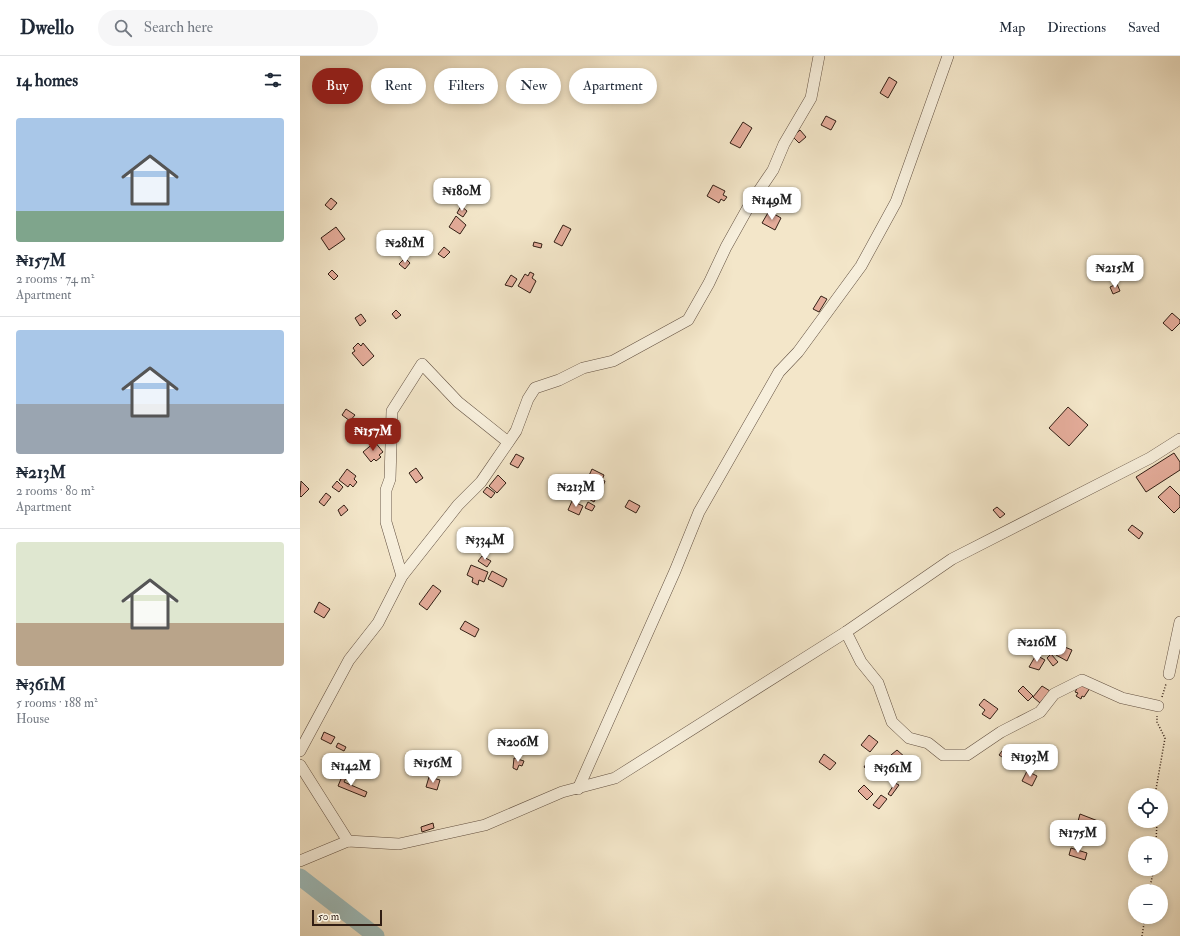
<!DOCTYPE html>
<html lang="en">
<head>
<meta charset="utf-8">
<style>
	:root { --surface:#fff; --page:#f6f6f7; --text:#1f2937; --muted:#747a83; --line:#e0e1e3; --accent:#8f2418 }
	body { margin:0; font-family:"IM FELL Double Pica",serif; background:var(--page); color:var(--text); height:100vh; display:flex; flex-direction:column; font-size:15px; white-space:nowrap }
	* { box-sizing:border-box; margin:0 }
	p { font-size:13px; color:var(--muted) }
	.icon { flex:none; width:22px; height:22px; fill:none; stroke:currentColor; stroke-width:2; stroke-linecap:round; stroke-linejoin:round }
	.map { position:relative; flex:1; overflow:hidden }
	.sheet { display:flex; flex-direction:column; background:var(--surface); width:300px }
	.sheet>* { flex:none }
	.guide { position:absolute; left:12px; top:12px; width:380px; height:36px; display:flex; gap:8px }
	.controls { position:absolute; left:828px; top:732px; display:grid; gap:8px }
	.controls a { display:grid; place-items:center; width:40px; height:40px; border-radius:50%; background:var(--surface); box-shadow:0 2px 6px #0003; font-size:20px }
	.scale { position:absolute; left:12px; bottom:10px; width:70px; box-sizing:border-box; padding-left:4px; border:2px solid #311e14; border-top:0; font-size:11px; line-height:14px; white-space:nowrap; color:#311e14; -webkit-text-stroke:3px #f7efdc; paint-order:stroke }
	.price { position:absolute; translate:-50% -34px; padding:0 9px; border-radius:8px; background:#fff; color:#222; font-size:13px; line-height:26px; filter:drop-shadow(0 1px 2px #0008) }
	.price::after { content:''; position:absolute; left:50%; top:24px; width:12px; height:9px; margin-left:-6px; background:inherit; clip-path:polygon(0 0,100% 0,50% 100%) }
	.price.active { background:var(--accent); color:#fff }
	ul { padding:0; list-style:none }
	li { display:grid; align-content:center; gap:8px; height:212px; padding:0 16px }
	li+li { border-top:1px solid var(--line) }
	li span { display:grid; place-items:center; height:124px; border-radius:4px; color:#555 }
	li>.icon { margin-inline-start:auto }
	span .icon { width:72px; height:72px; fill:#fffc; stroke-width:1 }
	li b { font-size:17px }
	h2 { display:flex; justify-content:space-between; align-items:center; height:48px; padding:0 16px; font-size:17px }
	.tag { padding:0 14px; border-radius:18px; background:var(--surface); box-shadow:0 2px 6px #0003; font-size:14px; line-height:36px }
	.tag.active { background:var(--accent); color:#fff }
	header { display:flex; align-items:center; gap:24px; box-sizing:border-box; height:56px; padding:0 20px; background:var(--surface); border-bottom:1px solid var(--line) }
	header strong { font-size:19px }
	nav { display:flex; gap:22px; margin-inline-start:auto; font-size:14px }
	.search { width:280px; height:36px; background:var(--page); display:flex; align-items:center; gap:10px; box-sizing:border-box; padding:0 14px; border-radius:22px; color:var(--muted); font-size:15px }
	main { display:flex; flex:1; min-height:0 }
	.map>svg:first-child { display:block }
	.lines { fill:none; stroke-linecap:round; stroke-linejoin:round }
	.river { stroke:#9ebebe; stroke-width:17 }
	.building { fill:#e4ac9a; stroke:#311e14 }
	.street-casing { stroke:#625041; stroke-width:12 }
	.path { stroke:#311e14; stroke-width:1.5; stroke-dasharray:1 2; stroke-linecap:butt }
	.street { stroke:#f7efdc; stroke-width:11 }
</style>
</head>
<body>
<header>
<strong>Dwello</strong>
<div class="search"><svg class="icon" aria-label="search" viewBox="0 0 24 24"><circle cx="10" cy="10" r="6"/><path d="M15 15l6 6"/></svg>Search here</div>
<nav><a>Map</a><a>Directions</a><a>Saved</a></nav>
</header>
<main>
<section class="sheet">
<h2>14 homes<svg class="icon" aria-label="filters" viewBox="0 0 24 24"><path d="M4 7h16M4 17h16"/><circle cx="9" cy="7" r="2"/><circle cx="15" cy="17" r="2"/></svg></h2>
<ul>
<li><span style="background:linear-gradient(#a9c7e8 75%,#7fa58c 0)"><svg class="icon" aria-label="home" viewBox="0 0 24 24"><path d="M3 11l9-7 9 7M6 9v11h12V9"/></svg></span><div><b>₦157M</b><p>2 rooms · 74 m²</p><p>Apartment</p></div></li>
<li><span style="background:linear-gradient(#a9c7e8 60%,#9aa5b1 0)"><svg class="icon" aria-label="home" viewBox="0 0 24 24"><path d="M3 11l9-7 9 7M6 9v11h12V9"/></svg></span><div><b>₦213M</b><p>2 rooms · 80 m²</p><p>Apartment</p></div></li>
<li><span style="background:linear-gradient(#dfe7d0 65%,#b9a48a 0)"><svg class="icon" aria-label="home" viewBox="0 0 24 24"><path d="M3 11l9-7 9 7M6 9v11h12V9"/></svg></span><div><b>₦361M</b><p>5 rooms · 188 m²</p><p>House</p></div></li>
</ul>
</section>
<div class="map">
<svg width="880" height="880" viewBox="0 0 880 880">
	<rect width="100%" height="100%" fill="#f3e6c9"/>
	<filter id="stains"><feTurbulence type="fractalNoise" baseFrequency=".005" numOctaves="4"/><feColorMatrix values="0 0 0 0 .2 0 0 0 0 .09 0 0 0 0 .02 0 0 0 .5 -.17"/></filter>
	<radialGradient id="worn" r=".72"><stop offset=".6" stop-color="#630" stop-opacity="0"/><stop offset="1" stop-color="#630" stop-opacity=".3"/></radialGradient>
	<g class="lines">
		<polyline class="river" points="0,821 76,880"/>
	</g>
	<g class="building">
		<polygon points="589,21 597,26 588,42 580,37"/>
		<polygon points="526,60 536,65 531,74 521,69"/>
		<polygon points="443,66 452,72 440,92 430,87"/>
		<polygon points="500,74 506,81 499,87 493,81"/>
		<polygon points="413,129 425,135 423,139 427,141 424,145 421,143 419,147 407,140"/>
		<polygon points="487,134 495,139 491,147 483,143"/>
		<polygon points="31,142 37,147 31,154 25,149"/>
		<polygon points="161,150 167,155 163,161 157,157"/>
		<polygon points="469,155 481,162 475,174 462,167"/>
		<polygon points="156,160 166,169 160,178 149,171"/>
		<polygon points="263,169 271,173 262,190 254,186"/>
		<polygon points="36,171 45,183 29,194 21,182"/>
		<polygon points="234,186 242,188 241,192 233,190"/>
		<polygon points="144,191 150,196 144,202 138,198"/>
		<polygon points="105,202 110,207 105,213 99,208"/>
		<polygon points="32,214 38,220 34,224 28,218"/>
		<polygon points="230,216 234,218 232,222 236,225 230,237 218,230 225,218 228,220"/>
		<polygon points="211,219 217,223 212,231 205,229"/>
		<polygon points="817,228 820,235 813,238 810,231"/>
		<polygon points="521,240 527,243 519,256 513,253"/>
		<polygon points="96,254 101,259 96,263 92,258"/>
		<polygon points="872,257 880,264 880,267 872,275 863,267"/>
		<polygon points="61,258 66,265 60,270 55,262"/>
		<polygon points="58,287 61,290 63,287 74,300 63,310 52,297 55,295 53,292"/>
		<polygon points="768,351 788,369 769,390 749,372"/>
		<polygon points="46,353 55,359 50,365 42,359"/>
		<polygon points="75,386 83,396 79,399 81,401 76,405 74,403 71,406 63,396"/>
		<polygon points="874,397 880,406 880,414 846,436 836,421"/>
		<polygon points="216,398 224,402 218,412 210,408"/>
		<polygon points="116,412 123,422 116,427 109,417"/>
		<polygon points="47,413 56,420 54,423 57,426 53,431 50,428 48,431 39,424"/>
		<polygon points="292,413 304,419 302,424 305,425 303,430 300,428 298,432 286,426"/>
		<polygon points="198,419 206,427 197,437 189,430"/>
		<polygon points="1,425 9,433 1,441 0,440"/>
		<polygon points="37,425 43,431 39,436 32,431"/>
		<polygon points="870,430 880,440 880,451 874,457 858,441"/>
		<polygon points="187,431 195,437 191,442 183,436"/>
		<polygon points="291,434 298,438 294,446 287,442"/>
		<polygon points="26,437 31,441 24,450 19,446"/>
		<polygon points="329,444 340,450 336,457 325,451"/>
		<polygon points="272,445 283,450 279,459 268,454"/>
		<polygon points="288,446 295,450 292,455 285,452"/>
		<polygon points="44,449 48,454 41,460 38,454"/>
		<polygon points="697,451 705,458 700,462 693,454"/>
		<polygon points="832,469 843,477 839,483 828,474"/>
		<polygon points="182,500 191,505 187,511 178,505"/>
		<polygon points="171,509 188,516 184,526 179,524 178,529 172,526 173,522 167,519"/>
		<polygon points="192,515 207,523 203,531 188,523"/>
		<polygon points="133,529 141,535 127,554 119,548"/>
		<polygon points="19,546 30,553 24,562 14,556"/>
		<polygon points="165,565 179,573 175,581 160,573"/>
		<polygon points="760,589 772,594 767,605 756,599"/>
		<polygon points="751,598 758,606 753,610 747,602"/>
		<polygon points="736,599 745,604 739,614 729,611"/>
		<polygon points="781,626 790,632 784,641 782,640 781,643 776,640 778,637 775,636"/>
		<polygon points="723,630 733,640 728,645 718,635"/>
		<polygon points="742,630 750,635 740,647 733,641"/>
		<polygon points="684,643 698,653 690,663 682,658 685,654 679,649"/>
		<polygon points="24,676 35,681 31,688 21,683"/>
		<polygon points="569,679 578,686 570,696 561,689"/>
		<polygon points="38,687 46,691 44,695 36,691"/>
		<polygon points="597,694 606,702 601,708 591,699"/>
		<polygon points="702,695 704,697 706,695 710,698 712,695 721,700 714,709 699,699"/>
		<polygon points="524,698 536,707 530,714 519,706"/>
		<polygon points="148,700 154,702 148,716 138,712 141,704 146,705"/>
		<polygon points="571,701 581,707 574,718 564,711"/>
		<polygon points="214,702 224,705 222,710 219,709 217,714 213,712"/>
		<polygon points="600,711 604,714 599,722 594,719"/>
		<polygon points="585,712 592,716 588,721 581,717"/>
		<polygon points="727,715 737,720 732,730 722,725"/>
		<polygon points="43,718 47,720 44,726 67,736 65,741 38,730"/>
		<polygon points="129,721 140,724 137,734 126,731"/>
		<polygon points="595,727 599,729 591,740 588,738"/>
		<polygon points="564,729 573,738 567,744 558,735"/>
		<polygon points="581,739 587,743 579,753 573,749"/>
		<polygon points="780,758 798,765 793,781 777,777 779,770 777,769"/>
		<polygon points="133,767 134,772 122,776 121,771"/>
		<polygon points="771,792 787,797 785,804 769,799"/>
	</g>
	<g class="lines">
		<defs>
			<g id="street">
				<polyline points="102,520 86,466 86,434 90,423 92,355 122,308 158,346 208,386"/>
				<polyline points="546,576 561,606 578,627 592,666 609,682 628,687 643,699 667,699 701,676 740,656 754,638 782,624 822,642 858,650"/>
				<polyline points="869,618 880,566"/>
				<polyline points="0,695 49,604 78,567 102,520 158,449 181,426 216,375 228,343 235,332 259,324 283,312 313,305 388,264 409,227 426,191 450,148 473,114 484,88 511,42 519,0"/>
				<polyline points="0,709 48,785"/>
				<polyline points="278,733 375,515 399,456 479,316 498,296 561,210 596,146 648,0"/>
				<polyline points="0,805 48,785 99,788 185,769 262,736 315,722 546,576 652,503 850,402 880,383"/>
			</g>
		</defs>
		<use href="#street" class="street-casing"/>
		<g class="path">
			<polyline points="862,641 866,628"/>
			<polyline points="855,739 865,682 857,666 857,660"/>
			<polyline points="856,787 857,765"/>
			<polyline points="849,835 854,813"/>
			<polyline points="842,880 845,861"/>
		</g>
		<use href="#street" class="street"/>
	</g>
	<rect width="100%" height="100%" filter="url(#stains)"/>
	<rect width="100%" height="100%" fill="url(#worn)"/>
</svg>
<div class="controls">
<a><svg class="icon" aria-label="locate" viewBox="0 0 24 24"><circle cx="12" cy="12" r="6"/><path d="M12 2v4M12 18v4M2 12h4M18 12h4"/></svg></a>
<a>+</a>
<a>−</a>
</div>
<div class="scale">50 m</div>
<b class="price" style="left:162px;top:156px">₦180M</b>
<b class="price" style="left:472px;top:165px">₦149M</b>
<b class="price" style="left:105px;top:208px">₦281M</b>
<b class="price" style="left:815px;top:233px">₦215M</b>
<b class="price active" style="left:73px;top:396px">₦157M</b>
<b class="price" style="left:276px;top:452px">₦213M</b>
<b class="price" style="left:185px;top:505px">₦334M</b>
<b class="price" style="left:737px;top:607px">₦216M</b>
<b class="price" style="left:218px;top:707px">₦206M</b>
<b class="price" style="left:730px;top:722px">₦193M</b>
<b class="price" style="left:133px;top:728px">₦156M</b>
<b class="price" style="left:51px;top:731px">₦142M</b>
<b class="price" style="left:593px;top:733px">₦361M</b>
<b class="price" style="left:778px;top:798px">₦175M</b>
<div class="guide">
<a class="tag active">Buy</a>
<a class="tag">Rent</a>
<a class="tag">Filters</a>
<a class="tag">New</a>
<a class="tag">Apartment</a>
</div>
</div>
</main>
</body>
</html>
